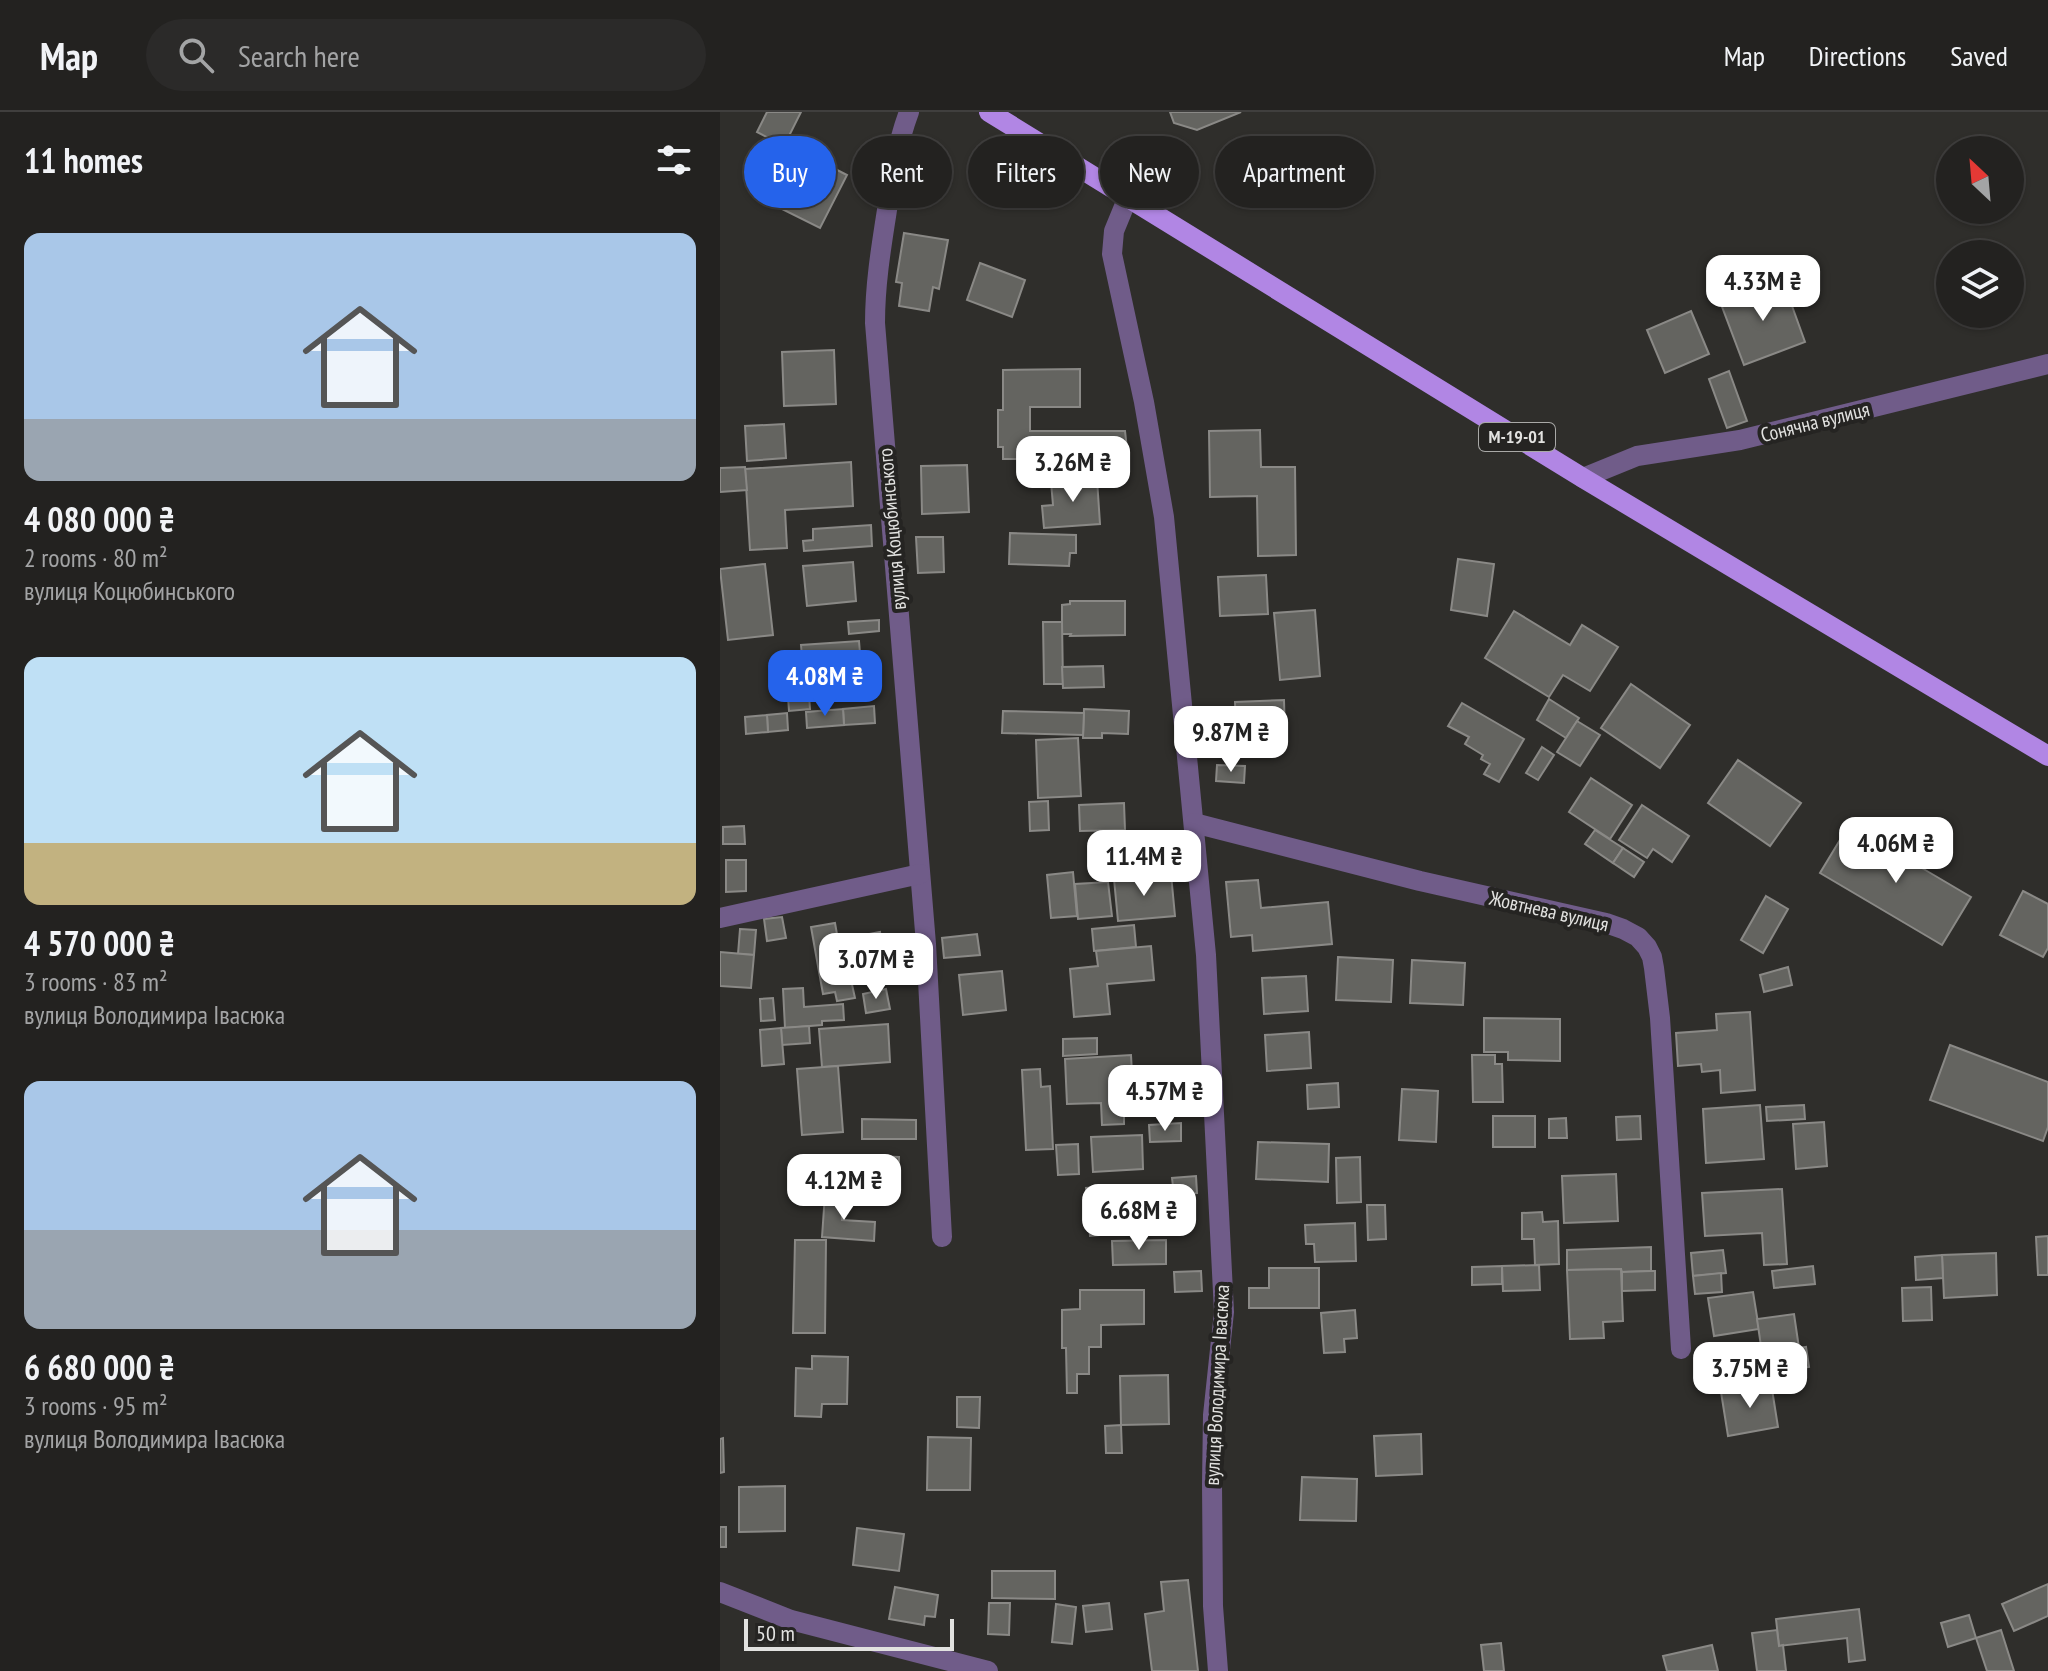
<!DOCTYPE html>
<html lang="en">
<head>
<meta charset="utf-8">
<style>
	:root { --surface:#232220; --page:#2b2a29; --text:#f1f3f6; --muted:#a3a4a5; --line:#403f3e; --accent:#2563eb }
	body { margin:0; font-family:"PT Sans Narrow",sans-serif; background:var(--page); color:var(--text); height:100vh; display:flex; flex-direction:column; font-size:30px; white-space:nowrap }
	* { box-sizing:border-box; margin:0 }
	p { font-size:26px; color:var(--muted) }
	.icon { flex:none; width:44px; height:44px; fill:none; stroke:currentColor; stroke-width:2; stroke-linecap:round; stroke-linejoin:round }
	.map { position:relative; flex:1; overflow:hidden }
	.side { display:flex; flex-direction:column; background:var(--surface); width:720px }
	.side>* { flex:none }
	.top-card { position:absolute; left:24px; top:24px; width:760px; height:72px; display:flex; gap:16px }
	.needle { width:52px; rotate:334deg }
	.buttons { position:absolute; left:1216px; top:24px; display:grid; gap:16px }
	.buttons a { display:grid; place-items:center; width:88px; height:88px; border-radius:50%; background:var(--surface); box-shadow:0 2px 6px #0004,0 0 0 2px var(--line); font-size:40px }
	.scale { position:absolute; left:24px; bottom:20px; width:210px; box-sizing:border-box; padding-left:8px; border:4px solid #e2e2e0; border-top:0; font-size:22px; line-height:28px; white-space:nowrap; color:#e2e2e0; -webkit-text-stroke:6px #252422; paint-order:stroke }
	.price { position:absolute; translate:-50% -68px; padding:0 18px; border-radius:16px; background:#fff; color:#222; font-size:26px; line-height:52px; filter:drop-shadow(0 2px 4px #0008) }
	.price::after { content:''; position:absolute; left:50%; top:48px; width:24px; height:18px; margin-left:-12px; background:inherit; clip-path:polygon(0 0,100% 0,50% 100%) }
	.price.current { background:var(--accent); color:#fff }
	ul { padding:0; list-style:none }
	li { display:grid; align-content:center; gap:16px; height:424px; padding:0 24px }
	li span { display:grid; place-items:center; height:248px; border-radius:16px; color:#555 }
	li>.icon { margin-inline-start:auto }
	span .icon { width:144px; height:144px; fill:#fffc; stroke-width:1 }
	li b { font-size:34px }
	h2 { display:flex; justify-content:space-between; align-items:center; height:96px; padding:0 24px; font-size:34px }
	.tag { padding:0 28px; border-radius:36px; background:var(--surface); box-shadow:0 2px 6px #0004,0 0 0 2px var(--line); font-size:28px; line-height:72px }
	.tag.current { background:var(--accent); color:#fff }
	header { display:flex; align-items:center; gap:48px; box-sizing:border-box; height:112px; padding:0 40px; background:var(--surface); border-bottom:2px solid var(--line) }
	header strong { font-size:38px }
	nav { display:flex; gap:44px; margin-inline-start:auto; font-size:28px }
	.search { width:560px; height:72px; background:var(--page); display:flex; align-items:center; gap:20px; box-sizing:border-box; padding:0 28px; border-radius:44px; color:var(--muted); font-size:30px }
	main { display:flex; flex:1; min-height:0 }
	.map>svg:first-child { display:block }
	.building { fill:#646460; stroke:#8a8986; stroke-width:2 }
	.lines { fill:none; stroke-linecap:round; stroke-linejoin:round }
	.minor { stroke:#705c89; stroke-width:20 }
	.major { stroke:#b186e4; stroke-width:20 }
	.labels { text-anchor:middle; stroke-width:8; stroke-linejoin:round; paint-order:stroke }
	.shield { fill:#252422; stroke:#a9a9a7; stroke-width:2 }
	.shield-label { font-size:18px; font-weight:bold; fill:#e2e2e0 }
	.street-label { font-size:20px; fill:#e2e2e0; stroke:#252422 }
</style>
</head>
<body>
<header>
<strong>Map</strong>
<div class="search"><svg class="icon" aria-label="search" viewBox="0 0 24 24"><circle cx="10" cy="10" r="6"/><path d="M15 15l6 6"/></svg>Search here</div>
<nav><a>Map</a><a>Directions</a><a>Saved</a></nav>
</header>
<main>
<section class="side">
<h2>11 homes<svg class="icon" aria-label="filters" viewBox="0 0 24 24"><path d="M4 7h16M4 17h16"/><circle cx="9" cy="7" r="2"/><circle cx="15" cy="17" r="2"/></svg></h2>
<ul>
<li><span style="background:linear-gradient(#a9c7e8 75%,#9aa5b1 0)"><svg class="icon" aria-label="home" viewBox="0 0 24 24"><path d="M3 11l9-7 9 7M6 9v11h12V9"/></svg></span><div><b>4 080 000 ₴</b><p>2 rooms · 80 m²</p><p>вулиця Коцюбинського</p></div></li>
<li><span style="background:linear-gradient(#bfe0f5 75%,#c2b280 0)"><svg class="icon" aria-label="home" viewBox="0 0 24 24"><path d="M3 11l9-7 9 7M6 9v11h12V9"/></svg></span><div><b>4 570 000 ₴</b><p>3 rooms · 83 m²</p><p>вулиця Володимира Івасюка</p></div></li>
<li><span style="background:linear-gradient(#a9c7e8 60%,#9aa5b1 0)"><svg class="icon" aria-label="home" viewBox="0 0 24 24"><path d="M3 11l9-7 9 7M6 9v11h12V9"/></svg></span><div><b>6 680 000 ₴</b><p>3 rooms · 95 m²</p><p>вулиця Володимира Івасюка</p></div></li>
</ul>
</section>
<div class="map">
<svg width="1328" height="1559" viewBox="0 0 1328 1559">
	<rect width="100%" height="100%" fill="#2f2e2b"/>
	<g class="building">
		<polygon points="47,0 81,0 64,34 37,20"/>
		<polygon points="450,0 521,0 477,18 454,11"/>
		<polygon points="74,36 127,63 100,116 46,89"/>
		<polygon points="184,121 228,128 219,177 213,175 209,199 179,194 182,171 176,170"/>
		<polygon points="260,151 305,168 292,205 247,188"/>
		<polygon points="1063,169 1085,230 1024,253 1001,192"/>
		<polygon points="971,199 989,242 945,261 927,218"/>
		<polygon points="114,238 116,292 64,294 62,240"/>
		<polygon points="360,257 360,295 310,295 310,319 405,319 408,346 283,347 283,335 278,335 278,298 283,298 283,258"/>
		<polygon points="1009,259 1027,309 1007,316 989,267"/>
		<polygon points="64,312 66,346 27,349 25,314"/>
		<polygon points="540,318 541,355 575,355 576,443 538,444 537,384 490,385 489,319"/>
		<polygon points="131,350 133,394 65,398 67,436 30,438 25,357"/>
		<polygon points="247,353 249,400 202,402 201,354"/>
		<polygon points="25,355 27,378 0,380 0,356"/>
		<polygon points="377,367 380,412 324,416 322,394 333,393 331,370"/>
		<polygon points="151,413 152,434 84,439 83,429 93,428 93,417"/>
		<polygon points="290,421 356,423 356,441 350,441 349,454 289,452"/>
		<polygon points="196,425 223,425 224,460 198,461"/>
		<polygon points="738,447 774,452 767,504 731,498"/>
		<polygon points="133,450 136,489 87,494 83,454"/>
		<polygon points="45,452 53,523 8,528 0,457"/>
		<polygon points="546,463 548,502 500,504 498,465"/>
		<polygon points="350,489 405,489 405,523 350,524 351,522 342,522 342,493 350,492"/>
		<polygon points="595,498 600,564 560,568 554,501"/>
		<polygon points="794,499 850,533 862,513 898,535 870,579 843,563 829,585 765,546"/>
		<polygon points="159,508 159,519 129,522 128,510"/>
		<polygon points="323,510 342,510 343,572 324,572"/>
		<polygon points="139,529 142,565 84,570 81,533"/>
		<polygon points="383,554 384,575 343,576 342,555"/>
		<polygon points="88,569 90,597 69,599 67,571"/>
		<polygon points="911,572 970,613 940,656 881,616"/>
		<polygon points="829,587 859,606 846,626 817,608"/>
		<polygon points="564,588 565,623 516,624 515,590"/>
		<polygon points="742,591 804,627 779,670 764,662 770,652 761,647 763,643 745,632 749,625 728,614"/>
		<polygon points="154,594 155,611 124,613 123,597"/>
		<polygon points="123,597 124,613 87,616 86,600"/>
		<polygon points="364,597 409,599 408,622 382,621 382,626 363,626"/>
		<polygon points="283,599 364,601 363,623 282,621"/>
		<polygon points="67,601 68,618 48,620 47,603"/>
		<polygon points="47,603 48,620 26,622 25,605"/>
		<polygon points="857,609 880,623 860,654 837,640"/>
		<polygon points="358,626 361,684 318,686 316,628"/>
		<polygon points="822,635 834,643 818,668 806,661"/>
		<polygon points="1018,648 1081,691 1050,734 988,691"/>
		<polygon points="497,653 525,654 524,671 496,669"/>
		<polygon points="871,666 912,693 890,727 849,700"/>
		<polygon points="328,689 329,718 310,719 309,690"/>
		<polygon points="404,691 405,718 360,719 359,693"/>
		<polygon points="922,693 969,724 952,750 933,737 927,746 899,728"/>
		<polygon points="1129,713 1251,785 1222,833 1100,761"/>
		<polygon points="24,714 25,732 3,732 3,715"/>
		<polygon points="875,718 903,736 893,751 865,732"/>
		<polygon points="903,736 924,750 914,765 893,751"/>
		<polygon points="6,748 26,748 26,779 6,780"/>
		<polygon points="353,760 357,804 331,806 327,763"/>
		<polygon points="451,762 455,804 398,809 394,767"/>
		<polygon points="538,768 541,796 608,790 612,832 533,839 532,823 511,825 506,770"/>
		<polygon points="388,770 392,804 358,807 355,772"/>
		<polygon points="1303,779 1328,792 1328,836 1323,845 1280,823"/>
		<polygon points="1046,784 1068,797 1043,841 1021,828"/>
		<polygon points="62,805 66,826 47,829 44,807"/>
		<polygon points="115,811 118,828 160,820 167,861 131,868 135,886 117,889 115,880 103,882 91,815"/>
		<polygon points="414,813 416,835 374,839 372,817"/>
		<polygon points="20,817 36,818 34,843 18,842"/>
		<polygon points="257,822 260,843 224,846 222,826"/>
		<polygon points="431,834 434,868 387,872 390,902 354,905 350,857 378,854 376,839"/>
		<polygon points="0,840 34,843 31,876 0,874"/>
		<polygon points="618,845 673,848 671,890 616,888"/>
		<polygon points="692,848 745,851 743,893 690,891"/>
		<polygon points="1068,855 1072,873 1044,880 1040,863"/>
		<polygon points="282,859 286,898 243,903 239,863"/>
		<polygon points="586,864 588,899 544,902 542,866"/>
		<polygon points="83,876 84,895 123,892 124,908 102,909 102,913 65,916 63,877"/>
		<polygon points="166,877 170,897 146,901 143,882"/>
		<polygon points="53,886 55,908 41,909 40,887"/>
		<polygon points="1030,900 1035,978 1001,981 1000,958 982,960 981,952 958,954 956,921 997,918 996,902"/>
		<polygon points="764,906 840,907 840,949 788,948 788,940 764,940"/>
		<polygon points="168,912 170,950 102,955 99,917"/>
		<polygon points="89,914 90,931 62,933 61,916"/>
		<polygon points="61,916 64,952 42,954 40,918"/>
		<polygon points="589,920 591,956 547,959 545,923"/>
		<polygon points="377,926 377,942 343,944 343,927"/>
		<polygon points="1230,933 1328,970 1328,1015 1323,1029 1210,988"/>
		<polygon points="411,943 414,997 404,998 404,1012 382,1013 381,991 347,992 345,947"/>
		<polygon points="752,943 775,943 775,952 782,952 783,990 753,990"/>
		<polygon points="118,954 123,1020 82,1023 77,957"/>
		<polygon points="320,957 321,975 330,974 333,1037 306,1038 302,958"/>
		<polygon points="618,971 619,995 588,997 587,973"/>
		<polygon points="682,977 718,979 716,1030 679,1028"/>
		<polygon points="1040,993 1044,1047 986,1051 983,997"/>
		<polygon points="1084,993 1085,1007 1047,1009 1046,995"/>
		<rect x="773" y="1004" width="42" height="31"/>
		<polygon points="920,1004 921,1027 897,1028 896,1005"/>
		<polygon points="846,1006 847,1026 829,1026 829,1007"/>
		<polygon points="142,1007 196,1008 196,1027 142,1027"/>
		<polygon points="1104,1010 1107,1054 1076,1057 1073,1012"/>
		<polygon points="461,1011 461,1029 430,1030 429,1013"/>
		<polygon points="422,1023 423,1057 373,1060 371,1025"/>
		<polygon points="538,1030 609,1032 608,1070 536,1067"/>
		<polygon points="358,1032 359,1062 338,1063 336,1033"/>
		<polygon points="124,1043 179,1045 178,1080 122,1078"/>
		<polygon points="640,1045 641,1090 617,1091 616,1046"/>
		<polygon points="896,1062 898,1109 844,1111 842,1064"/>
		<polygon points="476,1064 477,1081 454,1083 452,1066"/>
		<polygon points="409,1073 413,1120 370,1124 366,1076"/>
		<polygon points="1062,1077 1067,1152 1044,1153 1042,1121 985,1124 982,1081"/>
		<polygon points="105,1082 123,1083 122,1108 155,1110 154,1129 102,1125"/>
		<polygon points="647,1093 665,1093 666,1127 648,1128"/>
		<polygon points="822,1100 823,1110 838,1109 839,1152 815,1153 814,1127 802,1127 802,1101"/>
		<polygon points="635,1111 636,1149 595,1150 594,1132 586,1132 585,1113"/>
		<polygon points="1328,1124 1328,1163 1318,1163 1316,1125"/>
		<polygon points="75,1128 106,1128 105,1221 73,1221"/>
		<polygon points="446,1128 446,1152 393,1153 392,1129"/>
		<polygon points="931,1135 931,1159 902,1160 901,1157 847,1158 847,1138"/>
		<polygon points="1003,1138 1006,1161 973,1164 971,1141"/>
		<polygon points="1276,1141 1277,1183 1224,1186 1222,1143"/>
		<polygon points="1222,1143 1223,1166 1196,1168 1195,1145"/>
		<polygon points="819,1153 820,1178 783,1179 782,1154"/>
		<polygon points="782,1154 782,1172 752,1173 752,1155"/>
		<polygon points="1093,1154 1095,1172 1054,1176 1052,1159"/>
		<polygon points="549,1156 599,1156 599,1196 529,1196 529,1176 549,1176"/>
		<polygon points="901,1157 903,1209 883,1210 884,1226 850,1227 847,1158"/>
		<polygon points="481,1159 482,1179 455,1180 454,1160"/>
		<polygon points="931,1159 935,1159 935,1178 902,1179 902,1160"/>
		<polygon points="1001,1161 1002,1180 975,1182 973,1164"/>
		<polygon points="1211,1175 1212,1208 1183,1209 1182,1176"/>
		<polygon points="360,1178 424,1178 424,1212 381,1213 381,1235 369,1235 369,1262 357,1262 357,1281 347,1281 346,1236 342,1236 342,1198 360,1197"/>
		<polygon points="1033,1180 1039,1217 994,1224 988,1186"/>
		<polygon points="635,1198 637,1226 624,1227 625,1240 604,1241 601,1201"/>
		<polygon points="1074,1202 1079,1236 1042,1241 1037,1207"/>
		<polygon points="1086,1235 1089,1255 1048,1261 1046,1241"/>
		<polygon points="92,1244 128,1245 127,1292 102,1292 101,1305 75,1304 76,1256 92,1257"/>
		<polygon points="448,1263 449,1312 401,1313 400,1264"/>
		<polygon points="1051,1271 1058,1315 1008,1324 1001,1280"/>
		<polygon points="237,1285 260,1285 259,1316 237,1315"/>
		<polygon points="401,1313 402,1341 386,1341 385,1314"/>
		<polygon points="701,1322 702,1362 656,1364 654,1324"/>
		<polygon points="208,1325 251,1326 250,1378 207,1378"/>
		<polygon points="3,1326 4,1360 0,1361 0,1327"/>
		<polygon points="582,1365 637,1367 636,1409 580,1408"/>
		<polygon points="65,1374 65,1419 19,1420 19,1375"/>
		<rect x="0" y="1415" width="6" height="20"/>
		<polygon points="137,1416 184,1422 179,1459 133,1453"/>
		<polygon points="272,1459 335,1459 335,1487 272,1486"/>
		<polygon points="468,1468 478,1559 432,1559 425,1502 444,1499 441,1470"/>
		<polygon points="1328,1472 1328,1504 1294,1519 1282,1492"/>
		<polygon points="175,1475 218,1483 215,1505 205,1504 204,1513 169,1507"/>
		<polygon points="269,1491 290,1491 289,1523 268,1522"/>
		<polygon points="389,1491 392,1517 366,1520 363,1494"/>
		<polygon points="336,1492 356,1495 352,1532 332,1530"/>
		<polygon points="1139,1497 1145,1548 1129,1550 1127,1526 1059,1534 1056,1507"/>
		<polygon points="1249,1503 1256,1526 1228,1535 1221,1511"/>
		<polygon points="1057,1518 1059,1534 1063,1533 1066,1559 1037,1559 1032,1521"/>
		<polygon points="1281,1518 1294,1559 1267,1559 1256,1526"/>
		<polygon points="781,1531 784,1559 764,1559 761,1533"/>
		<polygon points="992,1533 998,1559 947,1559 943,1544"/>
	</g>
	<g class="lines">
		<g class="minor">
			<path d="M189,0C177,32 172,65 167,98C161,136 155,173 155,211L206,832L222,1125"/>
			<polyline points="408,85 394,119 392,142 424,290 444,405 486,843 504,1200 493,1303 492,1372 493,1494 498,1559"/>
			<polyline points="863,366 917,344 1020,328 1328,252"/>
			<polyline points="474,711 700,769 886,811 903,817 918,825 927,835 932,845 934,856 940,906 961,1237"/>
			<polyline points="0,806 200,762"/>
			<polyline points="0,1480 71,1508 268,1559"/>
		</g>
		<polyline class="major" points="269,0 863,366 1328,644"/>
	</g>
	<g class="labels">
		<rect class="shield" x="759" y="311" width="76" height="28" rx="6"/>
		<g class="shield-label">
			<text x="797" y="331">М-19-01</text>
		</g>
		<g class="street-label">
			<text transform="translate(1095 310) rotate(-14)" y="7">Сонячна вулиця</text>
			<text transform="translate(172 417) rotate(-95)" y="7">вулиця Коцюбинського</text>
			<text transform="translate(829 799) rotate(13)" y="7">Жовтнева вулиця</text>
			<text transform="translate(497 1273) rotate(-87)" y="7">вулиця Володимира Івасюка</text>
		</g>
	</g>
</svg>
<div class="buttons">
<a><svg class="needle" viewBox="-14 -14 28 28"><path d="M0-13l5 13h-10z" fill="#e53935"/><path d="M0 13l5-13h-10z" fill="#a3a4a5"/></svg></a>
<a><svg class="icon" aria-label="layers" viewBox="0 0 24 24"><path d="M12 4l9 5-9 5-9-5zM3 14l9 5 9-5"/></svg></a>
</div>
<div class="scale">50 m</div>
<b class="price" style="left:1043px;top:211px">4.33M ₴</b>
<b class="price" style="left:353px;top:392px">3.26M ₴</b>
<b class="price current" style="left:105px;top:606px">4.08M ₴</b>
<b class="price" style="left:511px;top:662px">9.87M ₴</b>
<b class="price" style="left:1176px;top:773px">4.06M ₴</b>
<b class="price" style="left:424px;top:786px">11.4M ₴</b>
<b class="price" style="left:156px;top:889px">3.07M ₴</b>
<b class="price" style="left:445px;top:1021px">4.57M ₴</b>
<b class="price" style="left:124px;top:1110px">4.12M ₴</b>
<b class="price" style="left:419px;top:1140px">6.68M ₴</b>
<b class="price" style="left:1030px;top:1298px">3.75M ₴</b>
<div class="top-card">
<a class="tag current">Buy</a>
<a class="tag">Rent</a>
<a class="tag">Filters</a>
<a class="tag">New</a>
<a class="tag">Apartment</a>
</div>
</div>
</main>
</body>
</html>
